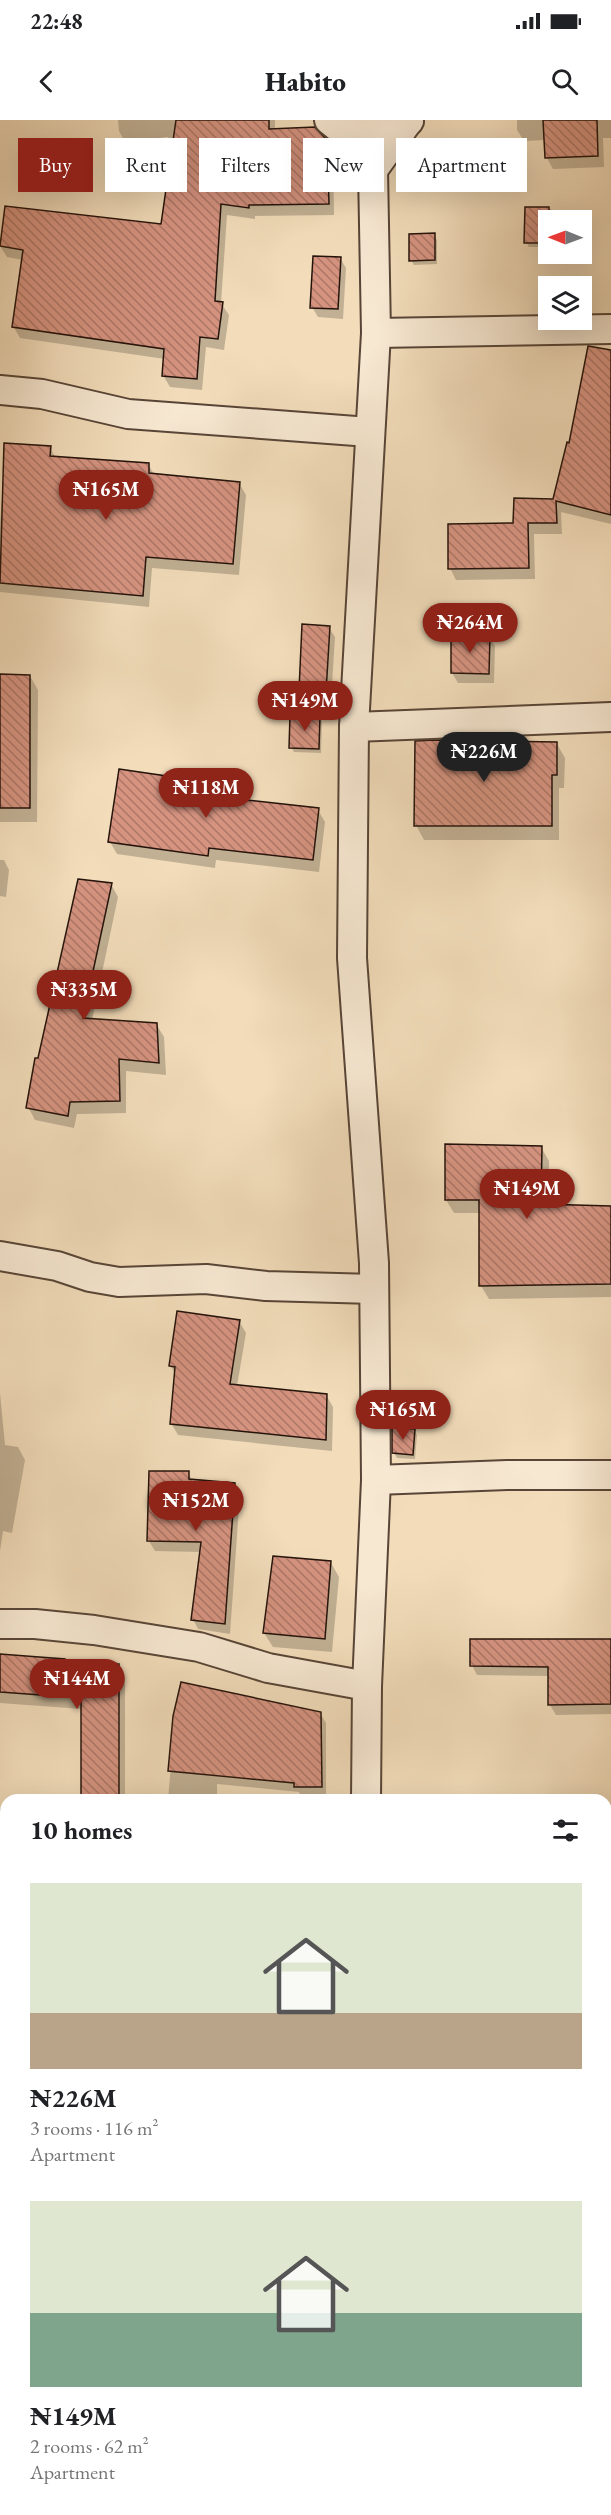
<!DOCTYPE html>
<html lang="en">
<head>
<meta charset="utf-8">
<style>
	:root { --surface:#fff; --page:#f2f2f2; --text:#202124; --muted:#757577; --accent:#8f2418 }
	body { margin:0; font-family:"EB Garamond",serif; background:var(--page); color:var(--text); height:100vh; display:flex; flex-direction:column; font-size:22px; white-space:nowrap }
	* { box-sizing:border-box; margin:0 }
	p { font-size:20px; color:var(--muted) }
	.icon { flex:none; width:33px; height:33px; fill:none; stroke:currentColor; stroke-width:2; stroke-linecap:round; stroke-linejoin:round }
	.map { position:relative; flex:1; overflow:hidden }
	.panel { position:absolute; left:0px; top:1674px; width:612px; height:722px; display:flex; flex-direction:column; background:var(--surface); border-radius:18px 18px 0 0; box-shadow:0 6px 24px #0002 }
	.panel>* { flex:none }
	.hud { position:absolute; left:18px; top:18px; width:576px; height:54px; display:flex; gap:12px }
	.needle { width:39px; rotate:271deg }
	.tools { position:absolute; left:538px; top:90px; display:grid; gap:12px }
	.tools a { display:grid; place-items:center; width:54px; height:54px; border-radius:0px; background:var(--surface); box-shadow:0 6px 24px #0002; font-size:30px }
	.price { position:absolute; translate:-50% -51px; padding:0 14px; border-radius:21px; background:var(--accent); color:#fff; font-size:20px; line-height:39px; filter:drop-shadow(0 2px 3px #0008) }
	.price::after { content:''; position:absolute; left:50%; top:36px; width:18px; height:14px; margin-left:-9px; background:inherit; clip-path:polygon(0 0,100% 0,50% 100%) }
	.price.active { background:#222; color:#fff }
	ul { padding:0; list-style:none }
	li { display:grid; align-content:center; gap:12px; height:318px; padding:0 30px }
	li span { display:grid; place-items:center; height:186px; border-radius:0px; color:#555 }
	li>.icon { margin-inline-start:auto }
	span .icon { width:108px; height:108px; fill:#fffc; stroke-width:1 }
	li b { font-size:26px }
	h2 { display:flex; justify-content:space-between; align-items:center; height:72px; padding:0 30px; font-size:26px }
	.pill { padding:0 21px; border-radius:0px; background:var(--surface); box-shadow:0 6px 24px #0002; font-size:21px; line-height:54px }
	.pill.active { background:var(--accent); color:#fff }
	.status { display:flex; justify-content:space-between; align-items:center; height:42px; padding:0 30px; background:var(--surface); direction:ltr }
	.status svg { height:16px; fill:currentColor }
	header { display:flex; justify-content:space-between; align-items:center; height:78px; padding:0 30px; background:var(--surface); font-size:27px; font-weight:800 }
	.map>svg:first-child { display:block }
	.shadow { fill:#0003 }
	.building { fill:url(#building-back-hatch); stroke:#24130b; stroke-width:1.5 }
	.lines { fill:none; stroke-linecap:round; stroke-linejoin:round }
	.minor-casing { stroke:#584537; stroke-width:32 }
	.minor { stroke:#f7e8d2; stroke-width:28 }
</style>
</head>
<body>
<div class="status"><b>22:48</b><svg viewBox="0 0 49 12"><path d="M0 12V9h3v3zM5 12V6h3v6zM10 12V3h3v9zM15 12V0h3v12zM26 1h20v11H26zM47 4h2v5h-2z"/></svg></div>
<header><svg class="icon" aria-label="back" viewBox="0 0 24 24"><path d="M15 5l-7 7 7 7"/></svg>Habito<svg class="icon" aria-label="search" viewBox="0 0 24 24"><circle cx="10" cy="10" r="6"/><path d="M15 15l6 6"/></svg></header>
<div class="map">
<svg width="611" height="2395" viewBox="0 0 611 2395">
	<defs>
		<pattern id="building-back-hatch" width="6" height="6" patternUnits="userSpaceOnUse" patternTransform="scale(1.5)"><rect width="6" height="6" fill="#d59380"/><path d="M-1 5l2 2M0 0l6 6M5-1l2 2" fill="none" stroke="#ad7767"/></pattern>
	</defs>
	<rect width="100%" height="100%" fill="#f2dcba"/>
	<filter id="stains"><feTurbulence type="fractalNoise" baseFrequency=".00333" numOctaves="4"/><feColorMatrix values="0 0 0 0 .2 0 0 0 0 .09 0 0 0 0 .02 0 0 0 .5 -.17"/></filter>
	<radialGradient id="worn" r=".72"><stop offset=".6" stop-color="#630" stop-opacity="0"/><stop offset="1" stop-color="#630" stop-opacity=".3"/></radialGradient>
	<g class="shadow">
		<polygon points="118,0 275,0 275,10 326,21 333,33 334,95 255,96 255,99 227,95 221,183 229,195 224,230 206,227 202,270 170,267 163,255 165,239 20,218 13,206 23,140 7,137 0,126 162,105 173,28 168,17 125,22 119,11"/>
		<polygon points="517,0 611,0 611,18 603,18 604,47 553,49 547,38 546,20 524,21 517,10"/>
		<polygon points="526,88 551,89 554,93 554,100 549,100 549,127 529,127 526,122"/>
		<polygon points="434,115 437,120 437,144 414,145 411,140"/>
		<polygon points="340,138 346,148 343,199 318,197 312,187"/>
		<polygon points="611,232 611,404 561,392 562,414 534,414 535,459 456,460 450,448 554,381 571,325"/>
		<polygon points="6,325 50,328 56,338 148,344 155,356 239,363 246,375 239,455 152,448 149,487 0,472 0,403"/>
		<polygon points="329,508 335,517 331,581 306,580 300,570"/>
		<polygon points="489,516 495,526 494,563 458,563 452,553"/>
		<polygon points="0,556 30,556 38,570 37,702 0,702"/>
		<polygon points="319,597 322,602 321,633 294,632 291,627"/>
		<polygon points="557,624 565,638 564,668 559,668 559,720 424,720 416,705"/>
		<polygon points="220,665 227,679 318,690 325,702 319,752 216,740 215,748 117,734 110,722"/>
		<polygon points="0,740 4,740 9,750 6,777 0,776"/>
		<polygon points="111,764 118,777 92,900 156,904 164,917 166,955 126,951 126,993 77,994 74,1008 35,1000 28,987 39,940"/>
		<polygon points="541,1027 549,1041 548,1086 611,1087 611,1177 489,1179 481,1166 480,1093 454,1093 446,1080"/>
		<polygon points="239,1201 246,1213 237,1266 326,1275 333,1287 332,1331 178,1315 171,1303 176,1255 170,1245"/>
		<polygon points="0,1273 5,1325 18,1327 25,1340 12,1413 3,1411 0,1431"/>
		<polygon points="414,1310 417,1315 415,1339 397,1338 394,1333"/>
		<polygon points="150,1352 188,1353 192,1360 234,1364 240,1374 230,1514 198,1509 193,1499 201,1432 155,1431 149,1421"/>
		<polygon points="331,1443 339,1457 332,1532 273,1527 264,1513"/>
		<polygon points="611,1521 611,1594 556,1595 550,1585 549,1556 477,1555 472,1545"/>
		<polygon points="0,1535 64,1540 67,1545 118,1545 125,1557 125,1680 83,1680 82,1589 0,1583"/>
		<polygon points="320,1593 326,1603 326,1676 301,1676 299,1672 217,1664 217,1680 168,1680 175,1597"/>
		<polygon points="0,1688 6,1688 6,1741 0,1730"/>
		<polygon points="606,1812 611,1812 611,1982 606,2013"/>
	</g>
	<g class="building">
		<polygon points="176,0 269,0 269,9 315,7 327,20 329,84 249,85 249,88 221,84 215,181 223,182 218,219 200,217 197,259 162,256 164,229 12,207 23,130 0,126 5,86 161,104"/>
		<polygon points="543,0 597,0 598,36 545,38"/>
		<polygon points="525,87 549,87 549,123 524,123"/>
		<polygon points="435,113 435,140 409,141 409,114"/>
		<polygon points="313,136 341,137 338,189 310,188"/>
		<polygon points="588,226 611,230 611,395 556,381 557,403 528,403 529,448 448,449 448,404 513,403 514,378 553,379 567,322 569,323"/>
		<polygon points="4,323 51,326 50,336 149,343 149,353 240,362 233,444 146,437 143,476 0,463"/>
		<polygon points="302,504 330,506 326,572 299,570"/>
		<polygon points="451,514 490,515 489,554 451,553"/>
		<polygon points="0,554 30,555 30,688 0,688"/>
		<polygon points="290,595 320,596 319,629 289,628"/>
		<polygon points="434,620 557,622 557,655 552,655 552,706 414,706 415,621"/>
		<polygon points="119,649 221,664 219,677 319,688 313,740 209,728 208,736 108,722"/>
		<polygon points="78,759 112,763 83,898 157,903 159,943 119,939 120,981 70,982 68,996 26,988 35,938 38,938"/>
		<polygon points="445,1024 542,1026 541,1084 611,1086 611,1164 479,1166 479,1080 445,1080"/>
		<polygon points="177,1191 240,1200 230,1264 327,1274 326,1320 170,1304 175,1247 169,1246"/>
		<polygon points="392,1307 415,1309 413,1335 392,1333"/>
		<polygon points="149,1351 189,1351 189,1359 235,1363 225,1504 191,1500 201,1422 147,1421"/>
		<polygon points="273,1436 331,1441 325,1519 263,1513"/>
		<polygon points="470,1519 611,1519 611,1584 548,1585 548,1547 470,1546"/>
		<polygon points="0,1534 65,1539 65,1544 119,1544 119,1676 81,1675 81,1578 0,1572"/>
		<polygon points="181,1562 321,1592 322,1667 294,1667 294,1663 168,1651 173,1596"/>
	</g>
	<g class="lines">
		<defs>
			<g id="minor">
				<polyline points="329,0 344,12 373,50 376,213 354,607 352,838 374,1143 376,1360 367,1566 366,1680"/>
				<polyline points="344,12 409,1"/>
				<polyline points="373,50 409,0"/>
				<polyline points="376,213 611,209"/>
				<polyline points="0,270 42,274 128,294 369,312"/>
				<polyline points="354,607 611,597"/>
				<polyline points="0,1136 57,1146 90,1157 119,1162 206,1159 266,1166 374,1169"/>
				<polyline points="376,1360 507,1355 611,1355"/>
				<polyline points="0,1504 35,1504 94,1510 199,1527 268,1548 367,1566"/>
				<polyline points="0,2000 6,1999"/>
				<polyline points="606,2048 611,2048"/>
				<polyline points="369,2390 369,2395"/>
				<polyline points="7,2395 7,2390"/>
			</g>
		</defs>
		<use href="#minor" class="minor-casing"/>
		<use href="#minor" class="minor"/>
	</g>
	<rect width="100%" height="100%" filter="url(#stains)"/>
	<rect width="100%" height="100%" fill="url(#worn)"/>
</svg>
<div class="tools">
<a><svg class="needle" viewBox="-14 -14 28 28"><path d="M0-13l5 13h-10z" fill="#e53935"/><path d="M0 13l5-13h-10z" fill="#757577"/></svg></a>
<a><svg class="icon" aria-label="layers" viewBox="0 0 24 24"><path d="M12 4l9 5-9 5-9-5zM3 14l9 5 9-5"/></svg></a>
</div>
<b class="price" style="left:106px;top:401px">₦165M</b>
<b class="price" style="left:470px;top:534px">₦264M</b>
<b class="price" style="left:305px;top:612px">₦149M</b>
<b class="price active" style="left:484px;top:663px">₦226M</b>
<b class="price" style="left:206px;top:699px">₦118M</b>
<b class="price" style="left:84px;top:901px">₦335M</b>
<b class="price" style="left:527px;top:1100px">₦149M</b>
<b class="price" style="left:403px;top:1321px">₦165M</b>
<b class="price" style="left:196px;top:1412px">₦152M</b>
<b class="price" style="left:77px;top:1590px">₦144M</b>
<div class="hud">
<a class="pill active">Buy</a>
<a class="pill">Rent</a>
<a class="pill">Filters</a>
<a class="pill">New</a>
<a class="pill">Apartment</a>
</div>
<section class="panel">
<h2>10 homes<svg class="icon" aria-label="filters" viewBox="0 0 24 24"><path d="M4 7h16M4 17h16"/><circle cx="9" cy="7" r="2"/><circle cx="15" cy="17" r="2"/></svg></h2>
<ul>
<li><span style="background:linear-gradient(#dfe7d0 70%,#b9a48a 0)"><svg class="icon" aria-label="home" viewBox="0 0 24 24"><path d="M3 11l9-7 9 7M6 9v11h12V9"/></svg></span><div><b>₦226M</b><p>3 rooms · 116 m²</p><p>Apartment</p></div></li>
<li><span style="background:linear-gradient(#dfe7d0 60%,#7fa58c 0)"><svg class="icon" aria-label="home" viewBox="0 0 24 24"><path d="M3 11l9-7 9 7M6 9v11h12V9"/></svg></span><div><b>₦149M</b><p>2 rooms · 62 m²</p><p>Apartment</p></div></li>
</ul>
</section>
</div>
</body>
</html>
